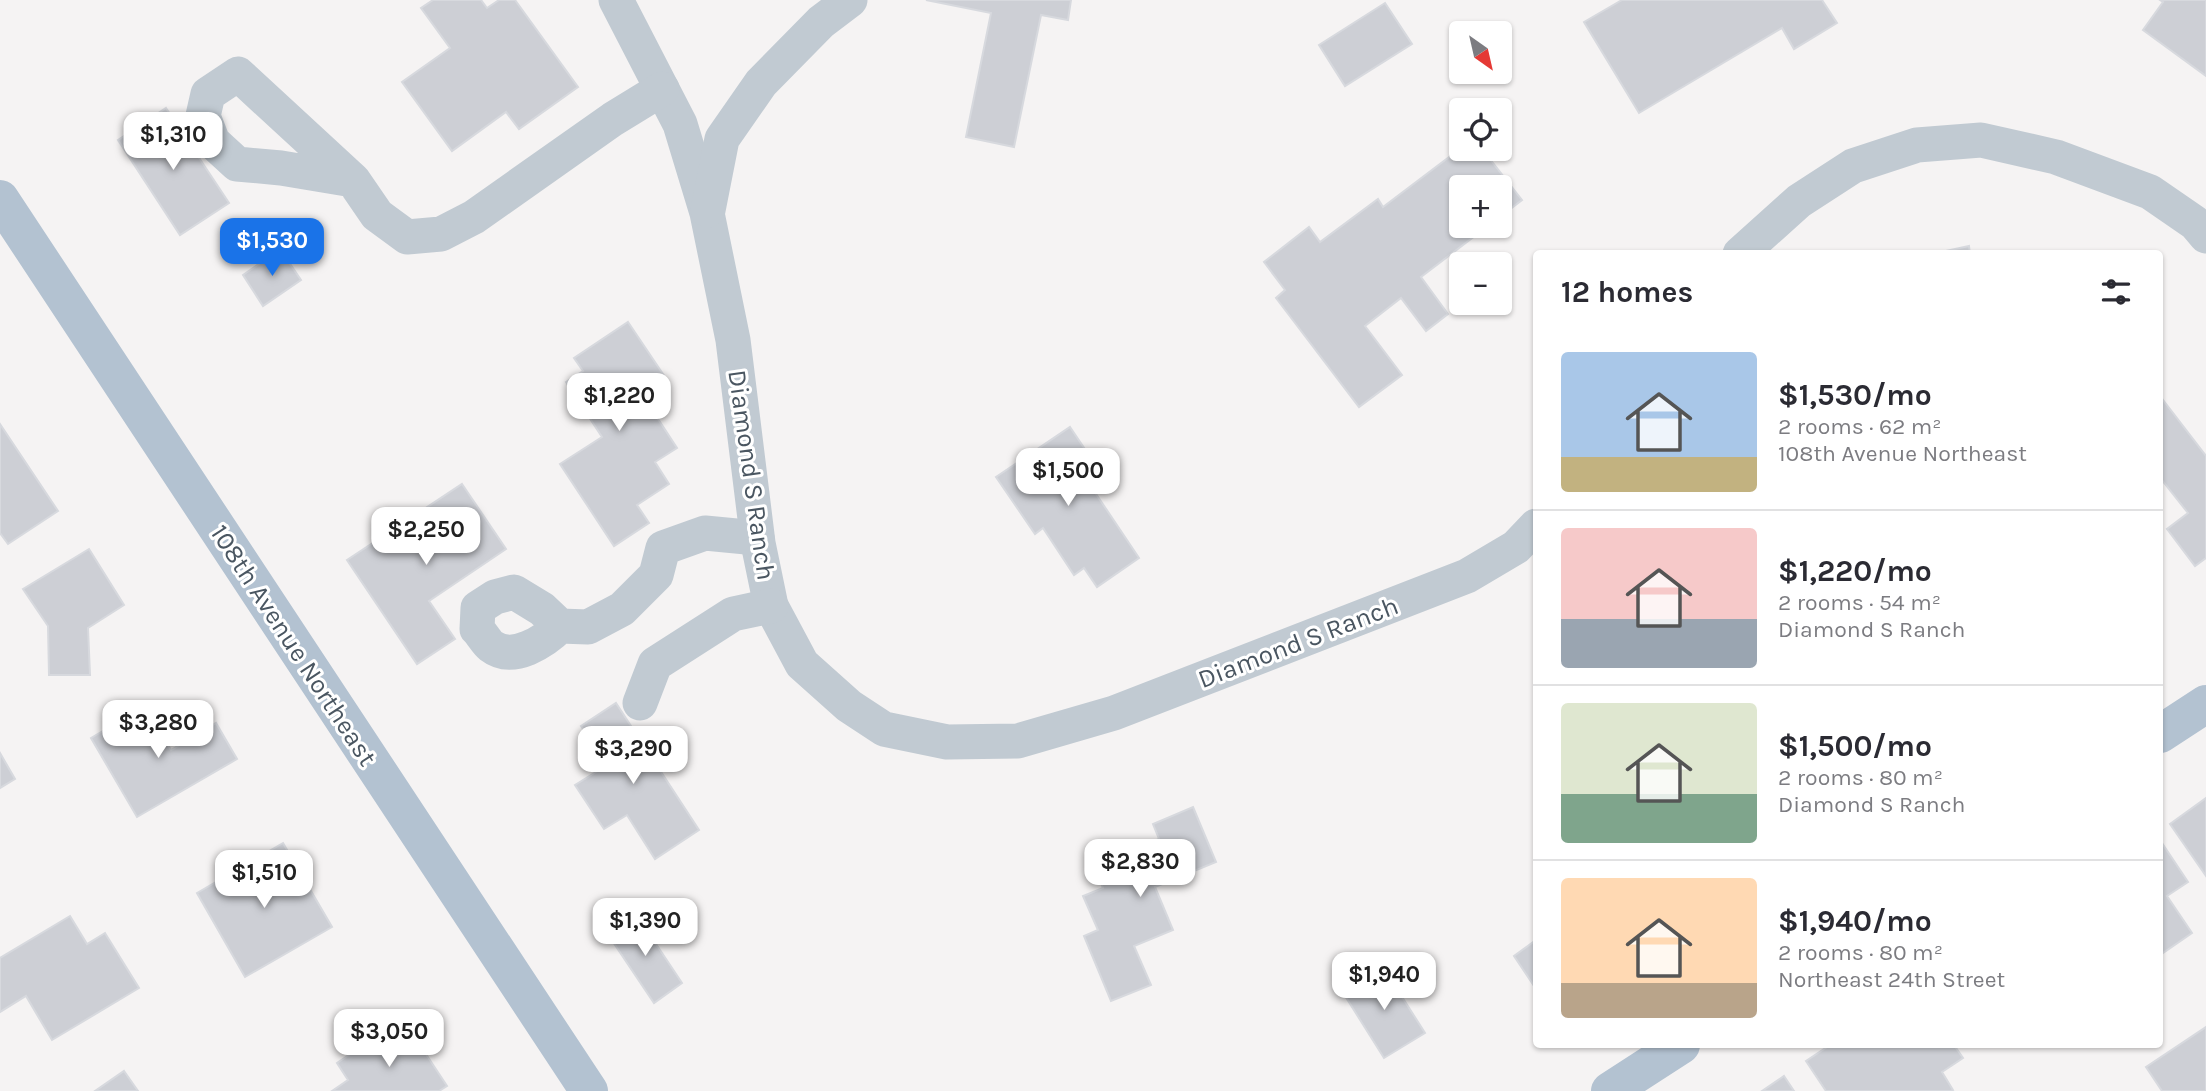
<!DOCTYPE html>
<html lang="en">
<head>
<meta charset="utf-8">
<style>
	:root { --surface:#fff; --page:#f2f2f3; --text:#2b2b33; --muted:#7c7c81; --line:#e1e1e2; --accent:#1a73e8 }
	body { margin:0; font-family:Karla,sans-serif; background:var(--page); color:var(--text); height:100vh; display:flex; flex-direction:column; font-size:26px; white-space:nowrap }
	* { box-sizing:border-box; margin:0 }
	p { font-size:23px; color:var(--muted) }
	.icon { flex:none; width:38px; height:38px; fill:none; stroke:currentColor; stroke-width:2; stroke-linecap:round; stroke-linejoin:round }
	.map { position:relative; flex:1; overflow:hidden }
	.sheet { position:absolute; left:1533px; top:250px; width:630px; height:798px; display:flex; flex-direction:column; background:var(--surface); border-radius:7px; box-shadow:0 2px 5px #0004 }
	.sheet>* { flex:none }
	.needle { width:46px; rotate:146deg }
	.buttons { position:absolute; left:1449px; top:21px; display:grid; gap:14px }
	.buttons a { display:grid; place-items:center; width:63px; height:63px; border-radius:7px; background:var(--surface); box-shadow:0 2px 5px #0004; font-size:35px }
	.price { position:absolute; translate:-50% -60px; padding:0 16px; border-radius:14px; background:#fff; color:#222; font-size:23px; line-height:46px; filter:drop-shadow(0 2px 4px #0008) }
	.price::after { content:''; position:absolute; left:50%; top:42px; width:21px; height:16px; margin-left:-10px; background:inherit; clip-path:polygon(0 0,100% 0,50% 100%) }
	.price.selected { background:var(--accent); color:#fff }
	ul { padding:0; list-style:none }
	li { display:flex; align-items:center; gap:21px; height:175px; padding:0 28px }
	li+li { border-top:2px solid var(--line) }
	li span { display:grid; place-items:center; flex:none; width:196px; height:140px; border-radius:7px; color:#555 }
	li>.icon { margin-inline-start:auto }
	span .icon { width:84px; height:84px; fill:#fffc; stroke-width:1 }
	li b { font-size:30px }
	h2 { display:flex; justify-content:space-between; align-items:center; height:84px; padding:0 28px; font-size:30px }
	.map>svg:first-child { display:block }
	.building { fill:#cdcfd5; stroke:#d7d9de; stroke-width:2 }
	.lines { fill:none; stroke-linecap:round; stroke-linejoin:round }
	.minor { stroke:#c1cad2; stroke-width:35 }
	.major { stroke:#b3c2d1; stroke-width:38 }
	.labels { text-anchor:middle; stroke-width:6; stroke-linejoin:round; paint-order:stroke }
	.street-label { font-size:26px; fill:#4a5661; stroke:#fff }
</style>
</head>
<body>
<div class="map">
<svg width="2206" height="1091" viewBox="0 0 2206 1091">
	<rect width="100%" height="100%" fill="#f5f3f3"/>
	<g class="building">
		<polygon points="433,0 481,0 487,8 499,0 515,0 578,87 519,129 506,112 452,151 402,82 450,48 421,8"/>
		<polygon points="926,0 1071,0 1068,20 1041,15 1014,147 966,137 991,13"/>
		<polygon points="1622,0 1822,0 1837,23 1794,49 1782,28 1639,113 1584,22"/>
		<polygon points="2160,0 2206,0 2206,76 2143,30 2163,2"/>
		<polygon points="1385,3 1412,44 1345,86 1319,45"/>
		<polygon points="166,108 229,203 180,235 118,140"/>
		<polygon points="1461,148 1482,149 1522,200 1500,217 1500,187 1461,187 1461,226 1488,226 1421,277 1448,314 1426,331 1401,298 1365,326 1402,375 1359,407 1276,298 1285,290 1264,262 1309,227 1320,242 1378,199 1383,207"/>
		<polygon points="1969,246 1970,254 1932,254"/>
		<polygon points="280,249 301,280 263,306 243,275"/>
		<polygon points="628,322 669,383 645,399 677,448 655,462 669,484 637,505 649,523 614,546 560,464 602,437 566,382 583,371 574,358"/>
		<polygon points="2160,396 2206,456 2206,558 2195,566 2167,529 2188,513 2161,479 2160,480"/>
		<polygon points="0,424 58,511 8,544 0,533"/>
		<polygon points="1070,427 1097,467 1084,476 1139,558 1097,587 1084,568 1074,575 1043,528 1035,534 996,477"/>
		<polygon points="462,484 506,549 429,601 455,639 417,664 347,560"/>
		<polygon points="89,549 124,605 88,628 90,675 49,675 48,626 23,589"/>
		<polygon points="616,703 699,830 655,859 627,815 604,829 575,785 607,765 581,726"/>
		<polygon points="145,706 171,750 216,723 237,759 137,817 91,738"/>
		<polygon points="0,753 15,779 0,788"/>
		<polygon points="2206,798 2206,876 2170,824"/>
		<polygon points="1193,807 1216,862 1155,887 1173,930 1134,946 1151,985 1111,1001 1084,936 1098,930 1083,896 1103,888 1094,866 1159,839 1153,824"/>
		<polygon points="2160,840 2188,882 2167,896 2192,933 2160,955"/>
		<polygon points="283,843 332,927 245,977 197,893"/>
		<polygon points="636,914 682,983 654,1003 607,933"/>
		<polygon points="70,916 87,944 105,933 139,988 52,1040 26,996 0,1012 0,958"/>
		<polygon points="1536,940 1536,989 1514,956"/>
		<polygon points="1383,967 1425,1033 1384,1058 1342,991"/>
		<polygon points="2206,1027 2206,1091 2162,1091 2146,1067"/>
		<polygon points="381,1033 396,1056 418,1042 447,1086 439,1091 332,1091 348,1080 337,1063"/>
		<polygon points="1830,1045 1954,1045 1963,1058 1942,1072 1953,1090 1951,1091 1826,1091 1806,1061"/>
		<polygon points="124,1071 138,1091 95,1091"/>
		<polygon points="1784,1076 1794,1091 1762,1091"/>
	</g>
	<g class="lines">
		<g class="minor">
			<polyline points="616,0 680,124 707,213 733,340 758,543 771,606 802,664 849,706 884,729 947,742 1018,741 1114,713 1467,576 1516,547 1536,526"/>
			<polyline points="353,180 281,168 237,164 213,142 203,116 208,94 238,74 353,180 377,215 407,237 441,234 474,217 613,119 662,89"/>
			<polyline points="708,210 722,139 761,83 821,22 850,0"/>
			<polyline points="1740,254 1799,201 1853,166 1917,145 1981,140 2056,157 2150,192 2195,223 2206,236"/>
			<path d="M560,626C545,641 513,663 491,646C486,642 482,634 477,629L478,608L495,597L514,592L542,609L560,626L588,627L622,609L656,575L663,548L705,533L757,538"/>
			<polyline points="640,703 655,664 733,614 771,606"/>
		</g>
		<g class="major">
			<polyline points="0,199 589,1091"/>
			<polyline points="2160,734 2206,704"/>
			<polyline points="1610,1091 1681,1045"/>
		</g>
	</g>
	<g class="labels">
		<g class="street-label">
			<text transform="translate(752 475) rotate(82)" y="9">Diamond S Ranch</text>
			<text transform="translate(1298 642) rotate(-21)" y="9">Diamond S Ranch</text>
			<text transform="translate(294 645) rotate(57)" y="9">108th Avenue Northeast</text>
		</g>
	</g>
</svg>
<div class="buttons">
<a><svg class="needle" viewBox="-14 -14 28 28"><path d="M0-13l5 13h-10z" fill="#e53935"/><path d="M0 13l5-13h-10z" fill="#7c7c81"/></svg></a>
<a><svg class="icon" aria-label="locate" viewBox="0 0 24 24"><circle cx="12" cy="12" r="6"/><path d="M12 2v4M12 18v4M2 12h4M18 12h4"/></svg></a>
<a>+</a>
<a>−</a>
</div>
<b class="price" style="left:173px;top:172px">$1,310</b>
<b class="price selected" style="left:272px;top:278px">$1,530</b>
<b class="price" style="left:619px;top:433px">$1,220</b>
<b class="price" style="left:1068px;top:508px">$1,500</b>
<b class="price" style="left:426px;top:567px">$2,250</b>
<b class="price" style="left:158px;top:760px">$3,280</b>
<b class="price" style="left:633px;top:786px">$3,290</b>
<b class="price" style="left:1140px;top:899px">$2,830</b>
<b class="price" style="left:264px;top:910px">$1,510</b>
<b class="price" style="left:645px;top:958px">$1,390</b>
<b class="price" style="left:1384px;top:1012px">$1,940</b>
<b class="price" style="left:389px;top:1069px">$3,050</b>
<section class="sheet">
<h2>12 homes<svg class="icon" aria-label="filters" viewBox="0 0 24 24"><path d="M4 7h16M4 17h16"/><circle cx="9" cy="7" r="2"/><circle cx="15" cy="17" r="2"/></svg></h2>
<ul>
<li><span style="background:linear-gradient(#a9c7e8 75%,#c2b280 0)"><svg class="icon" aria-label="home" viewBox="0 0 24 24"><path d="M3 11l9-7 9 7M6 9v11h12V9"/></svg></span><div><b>$1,530/mo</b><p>2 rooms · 62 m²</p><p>108th Avenue Northeast</p></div></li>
<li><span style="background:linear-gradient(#f6c9c9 65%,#9aa5b1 0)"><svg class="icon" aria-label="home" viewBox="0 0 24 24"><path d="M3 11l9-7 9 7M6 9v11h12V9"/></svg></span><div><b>$1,220/mo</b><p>2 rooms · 54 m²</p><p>Diamond S Ranch</p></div></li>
<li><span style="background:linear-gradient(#dfe7d0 65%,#7fa58c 0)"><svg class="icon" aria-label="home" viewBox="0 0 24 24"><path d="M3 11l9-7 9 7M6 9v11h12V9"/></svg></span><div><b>$1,500/mo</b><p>2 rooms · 80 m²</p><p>Diamond S Ranch</p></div></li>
<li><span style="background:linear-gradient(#ffd9b3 75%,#b9a48a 0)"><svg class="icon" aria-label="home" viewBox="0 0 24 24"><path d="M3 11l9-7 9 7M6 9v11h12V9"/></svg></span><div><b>$1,940/mo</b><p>2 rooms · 80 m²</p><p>Northeast 24th Street</p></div></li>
</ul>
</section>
</div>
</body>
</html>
